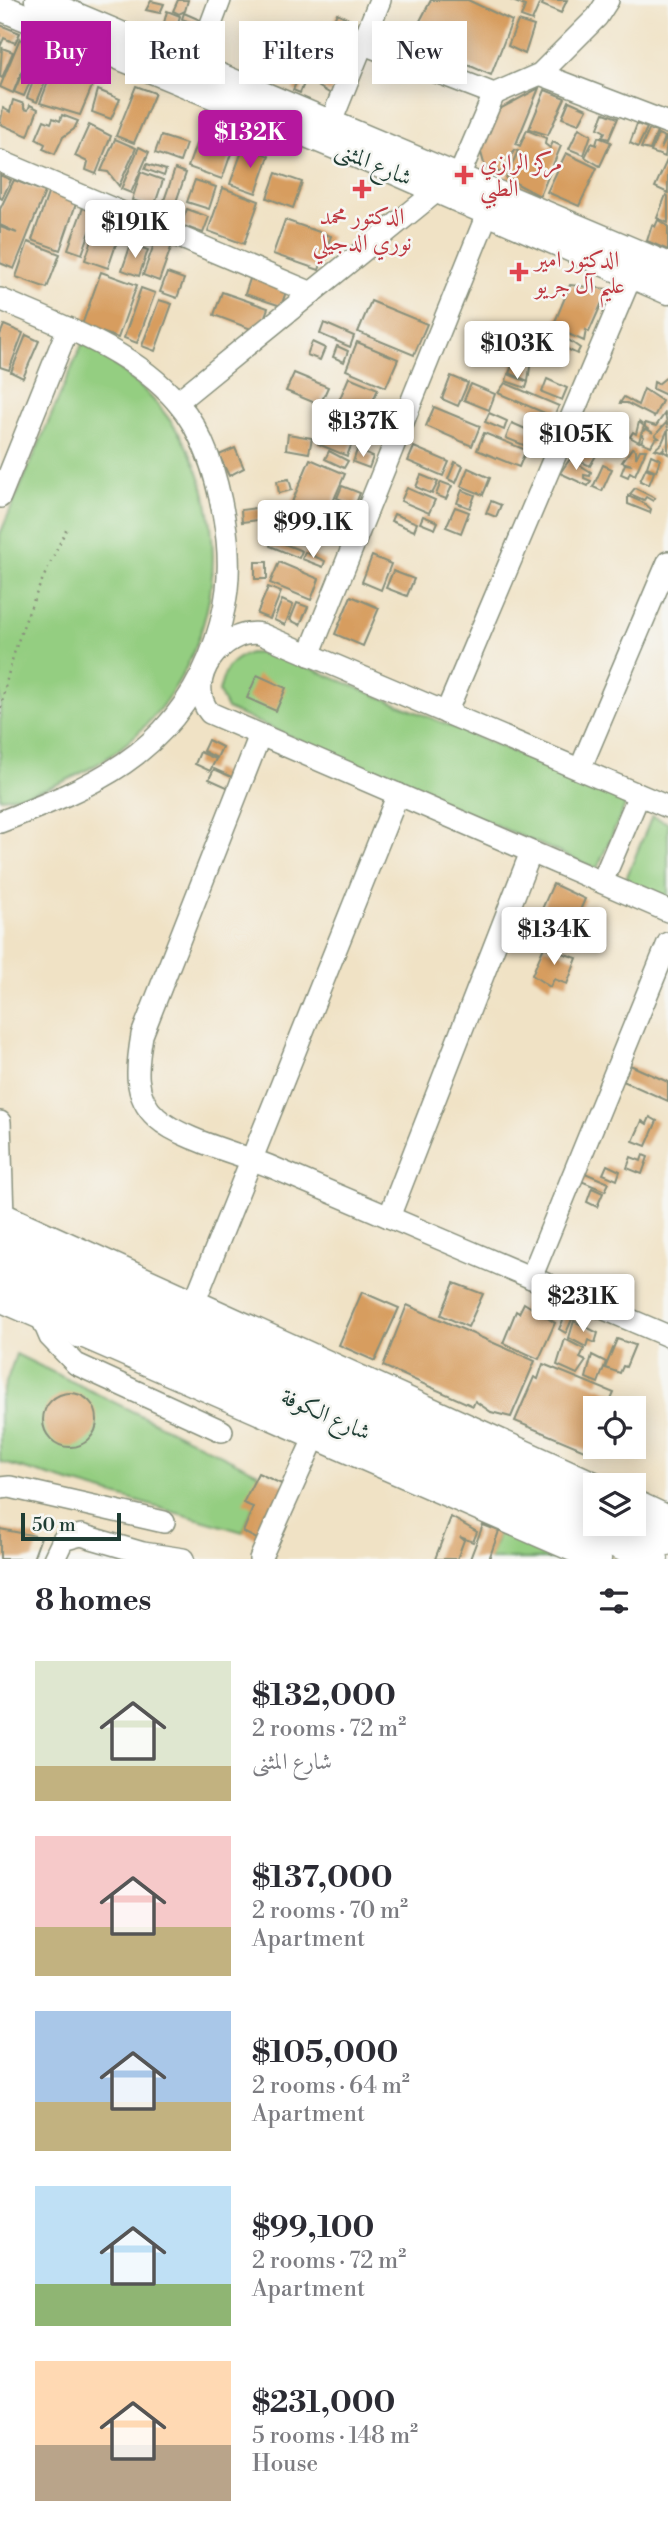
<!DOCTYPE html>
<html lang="en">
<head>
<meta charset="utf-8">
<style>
	:root { --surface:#fff; --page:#f2f2f3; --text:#2b2b33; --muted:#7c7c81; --accent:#b5179e }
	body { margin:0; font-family:"Libre Bodoni",Amiri,serif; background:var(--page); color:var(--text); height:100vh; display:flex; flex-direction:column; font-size:26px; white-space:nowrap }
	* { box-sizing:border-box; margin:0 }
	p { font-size:23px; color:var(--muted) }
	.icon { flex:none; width:38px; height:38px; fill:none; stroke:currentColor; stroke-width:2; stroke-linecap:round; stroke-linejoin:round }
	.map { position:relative; height:1559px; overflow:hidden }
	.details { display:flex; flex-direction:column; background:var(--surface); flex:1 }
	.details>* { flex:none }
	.top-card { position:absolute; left:21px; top:21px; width:626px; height:63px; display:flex; gap:14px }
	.buttons { position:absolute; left:583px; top:1396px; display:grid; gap:14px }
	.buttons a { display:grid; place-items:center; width:63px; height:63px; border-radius:0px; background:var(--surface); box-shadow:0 4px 18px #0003; font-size:35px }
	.scale { position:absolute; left:21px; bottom:18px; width:100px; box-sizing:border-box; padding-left:7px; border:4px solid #1f3d34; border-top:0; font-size:19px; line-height:24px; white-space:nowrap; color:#1f3d34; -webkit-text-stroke:5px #f6f6f2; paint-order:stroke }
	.price { position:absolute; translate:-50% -60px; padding:0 16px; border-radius:7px; background:#fff; color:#222; font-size:23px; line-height:46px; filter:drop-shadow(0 2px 4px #0008) }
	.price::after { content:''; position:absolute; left:50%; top:42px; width:21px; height:16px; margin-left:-10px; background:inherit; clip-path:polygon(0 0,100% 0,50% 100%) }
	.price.selected { background:var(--accent); color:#fff }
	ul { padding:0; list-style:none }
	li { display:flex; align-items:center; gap:21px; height:175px; padding:0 35px }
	li span { display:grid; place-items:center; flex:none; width:196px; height:140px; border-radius:0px; color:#555 }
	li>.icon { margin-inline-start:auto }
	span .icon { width:84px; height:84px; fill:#fffc; stroke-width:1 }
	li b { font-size:30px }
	h2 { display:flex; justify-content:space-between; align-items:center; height:84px; padding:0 35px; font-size:30px }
	.chip { padding:0 24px; border-radius:0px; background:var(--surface); box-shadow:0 4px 18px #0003; font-size:24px; line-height:63px }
	.chip.selected { background:var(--accent); color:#fff }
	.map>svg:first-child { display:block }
	.green { fill:#94ce81; stroke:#5a865a; stroke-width:2 }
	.building { fill:#d79d5f }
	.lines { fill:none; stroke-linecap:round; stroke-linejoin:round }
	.minor-casing { stroke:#88907c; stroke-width:24 }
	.major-casing { stroke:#88907c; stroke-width:29 }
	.highway-casing { stroke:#88907c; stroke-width:32 }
	.path { stroke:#88907c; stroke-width:2.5; stroke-dasharray:2 5; stroke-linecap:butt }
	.minor { stroke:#fff; stroke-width:21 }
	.major { stroke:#fff; stroke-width:26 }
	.highway { stroke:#fff; stroke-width:30 }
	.health-dot { fill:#e0444e; stroke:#f6f6f2; stroke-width:2.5 }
	.labels { text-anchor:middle; stroke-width:5; stroke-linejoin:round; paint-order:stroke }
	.health-label { font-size:23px; fill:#be3a42; stroke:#f6f6f2; text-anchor:start }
	.street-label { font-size:23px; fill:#1f3d34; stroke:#f6f6f2 }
</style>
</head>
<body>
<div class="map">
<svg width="668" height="1559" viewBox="0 0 668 1559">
	<rect width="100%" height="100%" fill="#f6f6f2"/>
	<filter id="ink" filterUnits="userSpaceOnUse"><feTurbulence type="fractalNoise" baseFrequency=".0143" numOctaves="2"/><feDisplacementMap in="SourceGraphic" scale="14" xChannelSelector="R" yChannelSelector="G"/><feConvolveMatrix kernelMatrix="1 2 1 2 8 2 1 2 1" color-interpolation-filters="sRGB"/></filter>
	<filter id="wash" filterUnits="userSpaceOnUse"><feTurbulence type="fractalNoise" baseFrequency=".00686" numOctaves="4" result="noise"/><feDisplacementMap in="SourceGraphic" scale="28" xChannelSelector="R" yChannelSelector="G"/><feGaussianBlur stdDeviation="1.57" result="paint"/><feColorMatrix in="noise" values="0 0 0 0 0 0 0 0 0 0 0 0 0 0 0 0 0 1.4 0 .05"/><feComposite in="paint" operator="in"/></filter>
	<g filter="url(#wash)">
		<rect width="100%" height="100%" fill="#f0e2c5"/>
		<g class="green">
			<path d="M83,342C134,375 178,416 199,475C239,587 190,716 85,771C59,785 30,796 0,798V534Z"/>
			<path d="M250,653L276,654L628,799L597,869L227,709L219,692C224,671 228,660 250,653Z"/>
			<polygon points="652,816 668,823 668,900 625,881"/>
			<polygon points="16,1354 258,1473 253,1507 243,1532 0,1462 0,1400"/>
			<polygon points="499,1531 564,1559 489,1559"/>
		</g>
		<g id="blocks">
			<g class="building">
				<polygon points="178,0 188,0 185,11 179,14 173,11"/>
				<polygon points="431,0 468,0 512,21 491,75 410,40"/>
				<polygon points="510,0 541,0 532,21 521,17 525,6"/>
				<polygon points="544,0 567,0 561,13 542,5"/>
				<polygon points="151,1 164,4 160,13 146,10"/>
				<polygon points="167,11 180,16 176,29 164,23"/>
				<polygon points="184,13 200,20 188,44 180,40 182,34 187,35 193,23 182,19"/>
				<polygon points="337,13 360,25 348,51 326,37"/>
				<polygon points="518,21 534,26 525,54 508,46"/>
				<polygon points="0,25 20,33 15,43 4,38 0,47"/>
				<polygon points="24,36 35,40 13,93 0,87 20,38 22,41"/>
				<polygon points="36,40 46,44 24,96 14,92"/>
				<polygon points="47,44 59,49 37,102 27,98"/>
				<polygon points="2,48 13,52 2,78 0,77"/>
				<polygon points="310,49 341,58 334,73 337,76 331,94 306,79 300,93 293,90"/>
				<polygon points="60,51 99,70 80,115 40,103"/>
				<polygon points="281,60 291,64 283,80 273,76"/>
				<polygon points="136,86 155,93 134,143 116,136"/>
				<polygon points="539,88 516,144 520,146 527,130 546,138 545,144 550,148 553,142 561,146 540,196 506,178 518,151 514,150 504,174 485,167 480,149 494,112"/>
				<polygon points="98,90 120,99 111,119 92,112"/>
				<polygon points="545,90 565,98 548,135 529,129"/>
				<polygon points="13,100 24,104 24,109 28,110 30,105 38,109 28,136 0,124 3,108 10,112"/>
				<polygon points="569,101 587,109 579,124 562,118"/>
				<polygon points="604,113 618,118 609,139 602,137 605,132 598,128"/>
				<polygon points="62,115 78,121 74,129 63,137 55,154 43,149 45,144 36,139 44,120 51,123 53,118 60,121"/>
				<polygon points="206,116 240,128 222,179 188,167"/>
				<polygon points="637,124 647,128 638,147 630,143"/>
				<polygon points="89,125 111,136 96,174 86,170 88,162 75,156"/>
				<polygon points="579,128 591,135 584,155 569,149"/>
				<polygon points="649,130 657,132 650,150 641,148"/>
				<polygon points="658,134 665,137 661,149 668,135 665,157 651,152"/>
				<polygon points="161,136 186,144 180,162 155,153"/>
				<polygon points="598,137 611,142 600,166 585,157 592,143 596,145"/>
				<polygon points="115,139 136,148 119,186 108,172 101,171"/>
				<polygon points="244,146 269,156 256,193 230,184"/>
				<polygon points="139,147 149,152 131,193 121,189"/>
				<polygon points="566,153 597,168 579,206 547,192"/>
				<polygon points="668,158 668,193 655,187"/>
				<polygon points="147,164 166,170 164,176 145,169"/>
				<polygon points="175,169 186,173 171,216 160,212"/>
				<polygon points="141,172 163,180 154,207 132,200"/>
				<polygon points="276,173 302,182 293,208 267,198"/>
				<polygon points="0,175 11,180 2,199 0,198"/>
				<polygon points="14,180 45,192 14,269 0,263 0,227 17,233 0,225 0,209"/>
				<polygon points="195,180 216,187 209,209 187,202"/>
				<polygon points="51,185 79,195 60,250 32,240"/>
				<polygon points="223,188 259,201 244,244 208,231"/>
				<polygon points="666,195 668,196 668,223 657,218"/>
				<polygon points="84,205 98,210 82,254 68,249"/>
				<polygon points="187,209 209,217 203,233 181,225"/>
				<polygon points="102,213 124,221 108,268 85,260"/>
				<polygon points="285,220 331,236 319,270 273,254"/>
				<polygon points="658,220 668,226 668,250 647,241 652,225 655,227"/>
				<polygon points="157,236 173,242 159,281 143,275"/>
				<polygon points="28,242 60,254 47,288 16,277"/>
				<polygon points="131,244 148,250 139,276 122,270"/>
				<polygon points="101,272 137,285 118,338 82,325"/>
				<polygon points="167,273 184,279 177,298 160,292"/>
				<polygon points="252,273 288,286 281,306 245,294"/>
				<polygon points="570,285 608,289 589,332 586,330 584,341 564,332 562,337 552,329"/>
				<polygon points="141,288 155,293 137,343 124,338"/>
				<polygon points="222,292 268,308 259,332 214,315"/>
				<polygon points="159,300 172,304 155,351 142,346"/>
				<polygon points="371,301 427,324 414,355 358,332"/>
				<polygon points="324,323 354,336 350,347 320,334"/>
				<polygon points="4,325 23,333 9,370 0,367 0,335"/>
				<polygon points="26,335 39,341 23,378 11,372"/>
				<polygon points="562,339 566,341 567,339 580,348 577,354 559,345"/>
				<polygon points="312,342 325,348 320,360 307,355"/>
				<polygon points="357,342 398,359 386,387 346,370"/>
				<polygon points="337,346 348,351 344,362 333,357"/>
				<polygon points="517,354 531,360 528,381 509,373"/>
				<polygon points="294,373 328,387 320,405 286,391"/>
				<polygon points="508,374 528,382 526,388 506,381"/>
				<polygon points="451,376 468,383 458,406 442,399"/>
				<polygon points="668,376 666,395 653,389 654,382 658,384"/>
				<polygon points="349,377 378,389 364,422 335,410"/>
				<polygon points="547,379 567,388 562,400 542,392"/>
				<polygon points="505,383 559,406 554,417 498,393"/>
				<polygon points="471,384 495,394 489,410 464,400"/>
				<polygon points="644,389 662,401 654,417 627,403 620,403 624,397 638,405"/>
				<polygon points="434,407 480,426 472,446 426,426"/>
				<polygon points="330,412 360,424 347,456 318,444"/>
				<polygon points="489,413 507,421 504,430 485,422"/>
				<polygon points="665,413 668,428 666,423 655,435 659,438 655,439 651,446 641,442 644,437 641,434 639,442 630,437 633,432 636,434 639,422 644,426 642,432 646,429 653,433 645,427 645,423 656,426"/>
				<polygon points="512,423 537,434 531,448 506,438"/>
				<polygon points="585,423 609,433 601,452 594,444 580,438 581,434 584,435 581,432"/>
				<polygon points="668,429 668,454 663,451 665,447 661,451 655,449 662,443"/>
				<polygon points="484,433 526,450 519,467 477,450"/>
				<polygon points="288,434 312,438 309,453 286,449"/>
				<polygon points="578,441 591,446 591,453 598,452 590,466 571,457"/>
				<polygon points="414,447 449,462 443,476 408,461"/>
				<polygon points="235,448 244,468 229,476 219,455"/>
				<polygon points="632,448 636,450 636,458 640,450 646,450 635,475 630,472 628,477 621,474 625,464 632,465 622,462"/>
				<polygon points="357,450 373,457 369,468 353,462"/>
				<polygon points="329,451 348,461 344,468 325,459"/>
				<polygon points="651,455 660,459 656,471 647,467"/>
				<polygon points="310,459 345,474 327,516 292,502"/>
				<polygon points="570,459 591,472 590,476 584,475 584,478 591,481 588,486 560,473"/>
				<polygon points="455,462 463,466 456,483 448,479"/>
				<polygon points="603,465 612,469 602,491 593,487"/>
				<polygon points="468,468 490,478 483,495 461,486"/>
				<polygon points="646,468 654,472 649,485 640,481"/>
				<polygon points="421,475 438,482 432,494 416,487"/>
				<polygon points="289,479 292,490 279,493 277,481"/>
				<polygon points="441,482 452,486 446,499 436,495"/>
				<polygon points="342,486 360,493 355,506 337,498"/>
				<polygon points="407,488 435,500 429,513 401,501"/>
				<polygon points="635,488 655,498 653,501 646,497 644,500 630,494"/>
				<polygon points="462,490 475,495 470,508 457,503"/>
				<polygon points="628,496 644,503 651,509 650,513 628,504"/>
				<polygon points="491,501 501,505 496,517 486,513"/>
				<polygon points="287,503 334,523 328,537 281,518"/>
				<polygon points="272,506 273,518 242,522 241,510"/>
				<polygon points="455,507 469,512 461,533 446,527"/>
				<polygon points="394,514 417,523 414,531 391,521"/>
				<polygon points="423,516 438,522 435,529 420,523"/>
				<polygon points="272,539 302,551 299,558 270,546"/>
				<polygon points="305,552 325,561 323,567 302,559"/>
				<polygon points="372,556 391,564 381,590 362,582"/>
				<rect x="255" y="562" width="12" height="17"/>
				<polygon points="279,562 319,579 311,600 270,583"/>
				<polygon points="393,571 414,579 407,596 386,588"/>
				<polygon points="268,587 281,592 270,619 257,614"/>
				<polygon points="351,596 379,608 363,646 335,634"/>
				<polygon points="282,600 293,605 285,625 274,620"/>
				<polygon points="297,603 308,607 300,625 290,620"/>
				<polygon points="257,675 286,688 276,711 247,698"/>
				<polygon points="208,740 222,747 217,758 203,751"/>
				<polygon points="200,752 216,759 210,771 195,764"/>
				<polygon points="214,769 234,778 229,788 209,779"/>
				<polygon points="553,884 585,899 574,924 542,909"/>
				<polygon points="544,947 577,958 567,984 554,979 550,987 532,975"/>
				<polygon points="630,1065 668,1082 668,1101 623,1081"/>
				<polygon points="650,1117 657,1121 646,1146 633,1141 642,1121 647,1124"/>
				<polygon points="643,1155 648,1157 642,1174 627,1168 631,1157 641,1161"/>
				<polygon points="607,1165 620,1171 617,1180 603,1174"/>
				<polygon points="585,1173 609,1183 605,1191 581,1181"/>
				<polygon points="592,1188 603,1193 597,1207 587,1202"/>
				<polygon points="454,1283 483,1294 468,1327 441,1315"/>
				<polygon points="362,1292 399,1308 375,1361 339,1345"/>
				<polygon points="524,1303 555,1323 539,1359 503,1343 516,1311 519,1313"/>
				<polygon points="407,1305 535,1361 511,1417 491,1412 475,1401 473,1406 383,1366"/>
				<polygon points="569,1307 576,1310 566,1333 559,1329"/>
				<polygon points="574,1321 598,1333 595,1343 588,1340 586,1347 569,1338"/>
				<polygon points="565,1339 584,1349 580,1358 586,1361 577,1374 557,1365"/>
				<polygon points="617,1339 635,1345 626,1367 623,1366 620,1373 605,1368"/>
				<polygon points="592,1355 606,1362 598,1383 586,1378"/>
				<polygon points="543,1364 614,1393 607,1409 595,1409 595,1438 589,1452 515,1421 534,1377 538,1379"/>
				<circle cx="70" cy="1420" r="27"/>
				<polygon points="258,1473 286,1486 261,1541 243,1532 253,1507 243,1503"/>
				<polygon points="451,1517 477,1532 473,1542 460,1537 464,1540 457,1559 435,1559"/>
				<polygon points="483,1525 499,1531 489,1559 470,1559"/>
				<polygon points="0,1529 41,1537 33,1559 0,1559"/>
			</g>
		</g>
	</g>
	<g filter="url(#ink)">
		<use href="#blocks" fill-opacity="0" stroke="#88907c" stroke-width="2"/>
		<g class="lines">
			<defs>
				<g id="minor">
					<polyline points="361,43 494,94 540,74 597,17 608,0"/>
					<polyline points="195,67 220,0"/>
					<polyline points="540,74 668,123"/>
					<polyline points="331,122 380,0"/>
					<polyline points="0,161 312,293"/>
					<polyline points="459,176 494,94"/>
					<path d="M0,299C60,325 134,351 177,402C205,434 217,478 224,518C233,568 228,612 209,658C168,756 93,786 0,822"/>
					<polyline points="177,402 438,190"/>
					<polyline points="0,497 68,328"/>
					<polyline points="309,655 488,212"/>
					<polyline points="446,713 632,274"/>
					<path d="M260,735L142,1035C137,1065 132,1096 157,1118C181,1140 242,1154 274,1168C405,1224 537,1280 668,1336"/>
					<polyline points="580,769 668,562"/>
					<path d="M668,807L261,634C223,627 182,681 210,713L668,911"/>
					<polyline points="602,882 639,795"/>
					<polyline points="0,1122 3,1217"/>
					<polyline points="389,1217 531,852"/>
					<polyline points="531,1278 668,943"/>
					<polyline points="194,1303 398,794"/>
					<polyline points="41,1316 50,1337 76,1364 222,1431"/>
					<polyline points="0,1488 10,1487 164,1522"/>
					<polyline points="54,1559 63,1540 81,1535 143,1553 183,1559"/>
					<polyline points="260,1559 316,1434"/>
				</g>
				<g id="major">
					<polyline points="38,0 668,266"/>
					<polyline points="0,7 367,159 668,291"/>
					<polyline points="0,1215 596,1486"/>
					<polyline points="0,1298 598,1559"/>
					<polyline points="634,1503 668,1519"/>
				</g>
				<g id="highway">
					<polyline points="0,1241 595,1507"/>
					<polyline points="0,1270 653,1559"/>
					<polyline points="52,1292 81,1333"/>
					<polyline points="633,1524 668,1540"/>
				</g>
			</defs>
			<use href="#minor" class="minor-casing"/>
			<use href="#major" class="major-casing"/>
			<use href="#highway" class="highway-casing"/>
			<path class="path" d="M0,715C10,647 38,587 68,526"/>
			<use href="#minor" class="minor"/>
			<use href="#major" class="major"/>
			<use href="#highway" class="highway"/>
		</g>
	</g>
	<g class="health-dot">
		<path d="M460.5 164.5h7v7h7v7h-7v7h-7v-7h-7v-7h7z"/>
		<path d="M358.5 178.5h7v7h7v7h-7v7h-7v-7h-7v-7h7z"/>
		<path d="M515.5 261.5h7v7h7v7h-7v7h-7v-7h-7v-7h7z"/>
	</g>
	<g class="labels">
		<g class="health-label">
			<text x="480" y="170">مركز الرازي<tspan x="480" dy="26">الطبي</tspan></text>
			<text x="362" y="224" text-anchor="middle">الدكتور محمد<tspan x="362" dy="26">نوري الدجيلي</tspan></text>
			<text x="535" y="267">الدكتور امير<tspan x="535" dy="26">عليم آل جريو</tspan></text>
		</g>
		<g class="street-label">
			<text transform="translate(374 163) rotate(23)" y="8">شارع المثنى</text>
			<text transform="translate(326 1414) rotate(24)" y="8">شارع الكوفة</text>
		</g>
	</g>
</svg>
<div class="buttons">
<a><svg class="icon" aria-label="locate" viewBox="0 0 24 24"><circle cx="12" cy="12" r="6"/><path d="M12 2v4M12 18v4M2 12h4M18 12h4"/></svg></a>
<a><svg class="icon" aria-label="layers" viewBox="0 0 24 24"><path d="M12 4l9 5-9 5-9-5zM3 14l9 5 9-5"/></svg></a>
</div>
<div class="scale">50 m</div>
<b class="price selected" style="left:250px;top:170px">$132K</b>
<b class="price" style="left:135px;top:260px">$191K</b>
<b class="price" style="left:517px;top:381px">$103K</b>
<b class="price" style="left:363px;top:459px">$137K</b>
<b class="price" style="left:576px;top:472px">$105K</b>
<b class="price" style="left:313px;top:560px">$99.1K</b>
<b class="price" style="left:554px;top:967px">$134K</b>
<b class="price" style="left:583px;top:1334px">$231K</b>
<div class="top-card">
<a class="chip selected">Buy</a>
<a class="chip">Rent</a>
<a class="chip">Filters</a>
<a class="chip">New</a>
</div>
</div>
<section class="details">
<h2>8 homes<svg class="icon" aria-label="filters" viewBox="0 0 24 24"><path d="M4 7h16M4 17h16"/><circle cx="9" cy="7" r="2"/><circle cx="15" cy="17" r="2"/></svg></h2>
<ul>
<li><span style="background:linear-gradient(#dfe7d0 75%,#c2b280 0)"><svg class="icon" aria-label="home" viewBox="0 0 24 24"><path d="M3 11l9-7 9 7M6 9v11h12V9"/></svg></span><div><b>$132,000</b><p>2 rooms · 72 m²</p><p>شارع المثنى</p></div></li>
<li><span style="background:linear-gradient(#f6c9c9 65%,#c2b280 0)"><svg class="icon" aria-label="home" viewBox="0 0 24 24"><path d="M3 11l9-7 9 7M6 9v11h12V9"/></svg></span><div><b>$137,000</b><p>2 rooms · 70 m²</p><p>Apartment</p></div></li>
<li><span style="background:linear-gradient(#a9c7e8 65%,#c2b280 0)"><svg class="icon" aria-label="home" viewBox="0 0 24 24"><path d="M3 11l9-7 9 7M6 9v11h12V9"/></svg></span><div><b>$105,000</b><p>2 rooms · 64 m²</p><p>Apartment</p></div></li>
<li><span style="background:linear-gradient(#bfe0f5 70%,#8fb573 0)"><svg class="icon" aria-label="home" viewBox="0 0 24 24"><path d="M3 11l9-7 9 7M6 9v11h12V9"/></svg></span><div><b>$99,100</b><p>2 rooms · 72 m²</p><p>Apartment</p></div></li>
<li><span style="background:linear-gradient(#ffd9b3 60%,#b9a48a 0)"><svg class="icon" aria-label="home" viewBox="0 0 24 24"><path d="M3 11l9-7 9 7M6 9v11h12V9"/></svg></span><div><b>$231,000</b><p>5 rooms · 148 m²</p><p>House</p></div></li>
</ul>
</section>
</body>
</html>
